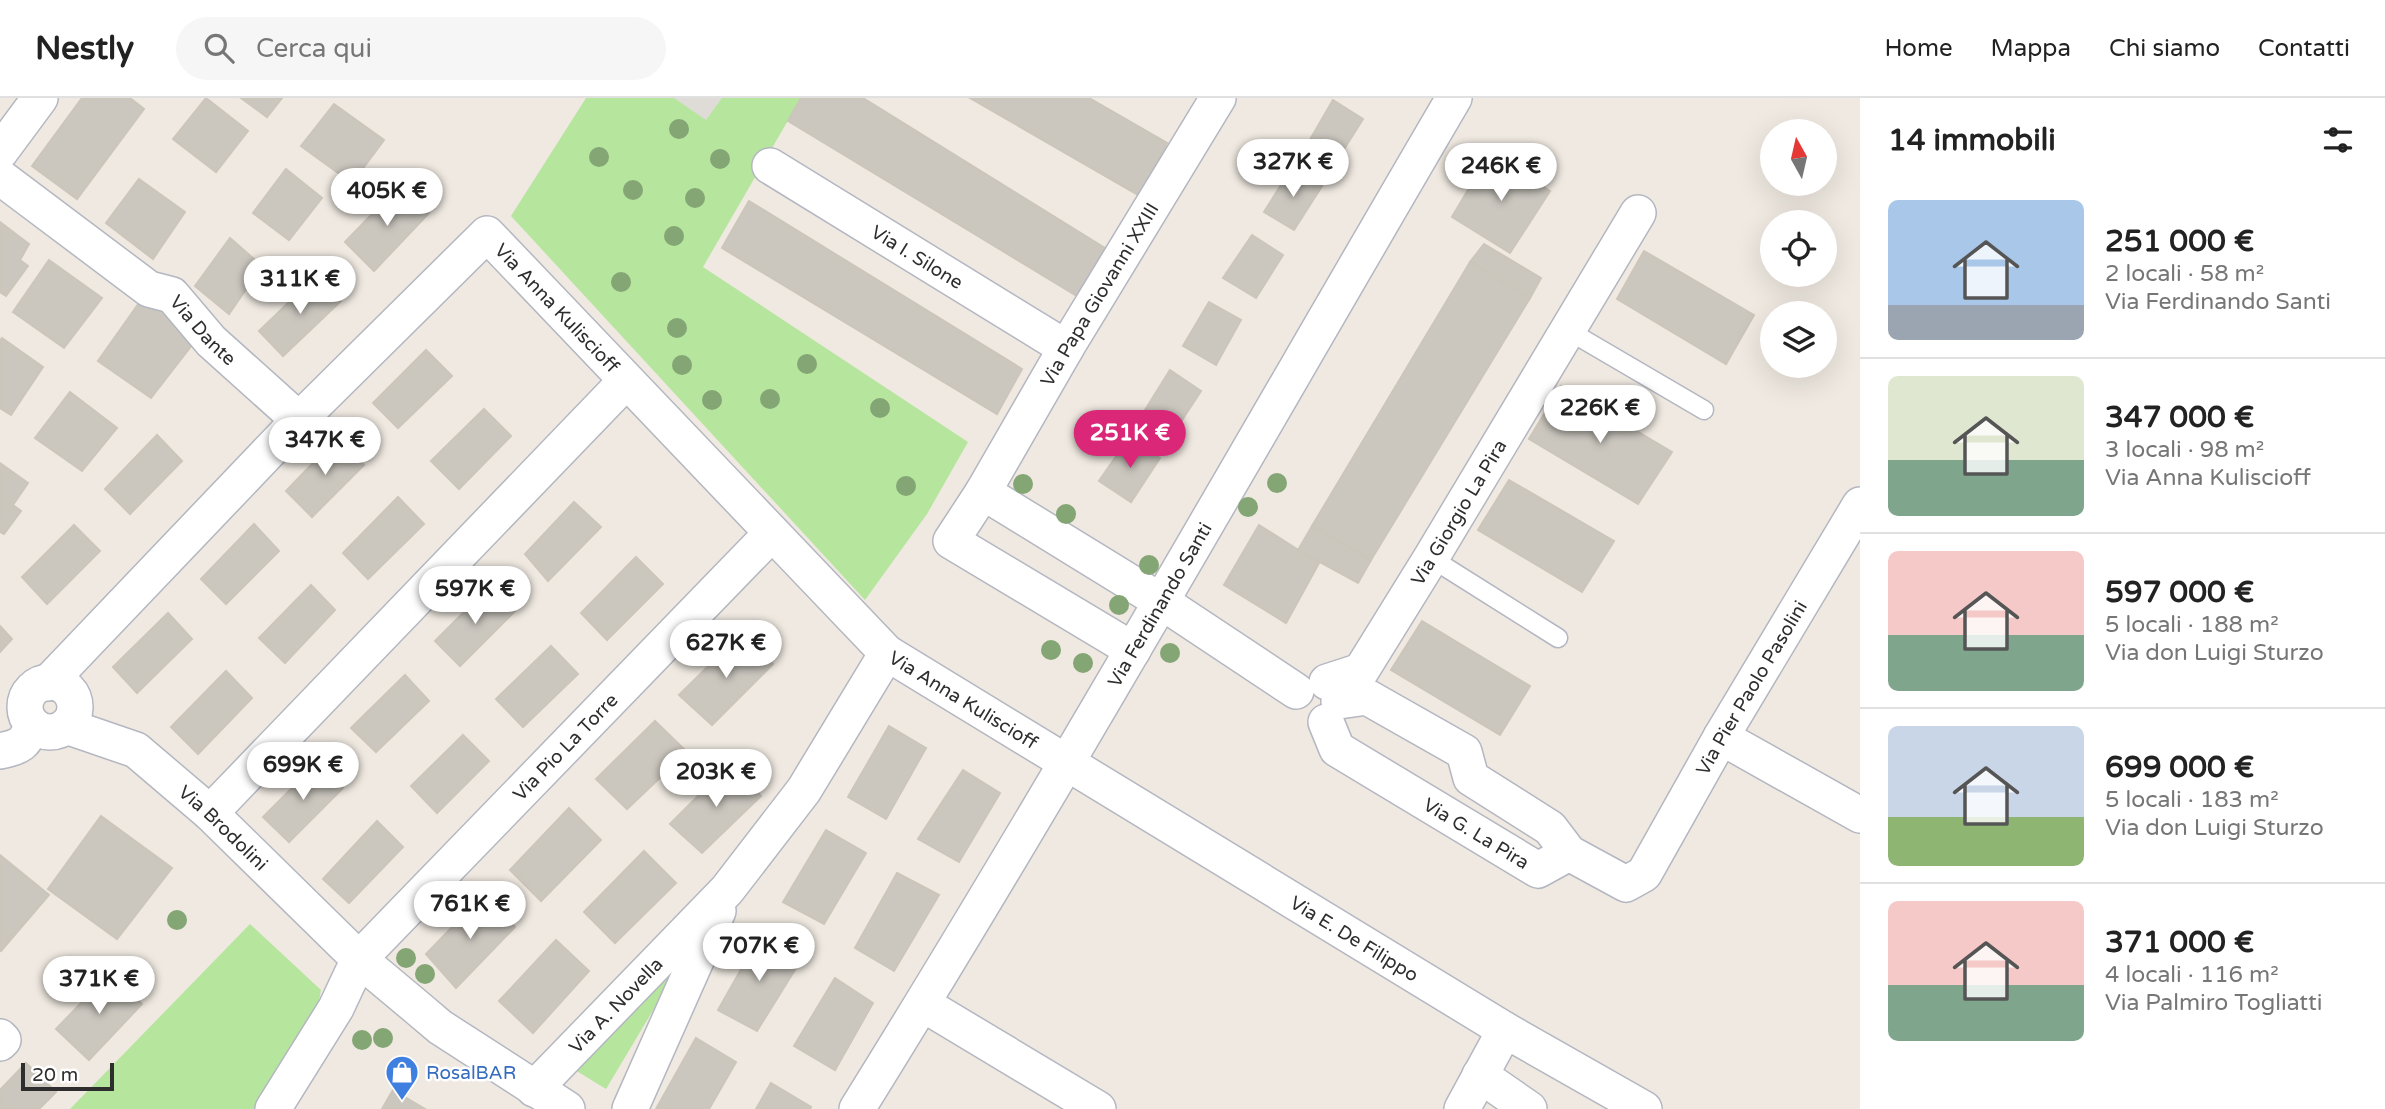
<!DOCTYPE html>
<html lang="it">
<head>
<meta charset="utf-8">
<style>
	:root { --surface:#fff; --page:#f6f6f6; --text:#222; --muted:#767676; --line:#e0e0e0; --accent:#db2777 }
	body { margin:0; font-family:"Varela Round",sans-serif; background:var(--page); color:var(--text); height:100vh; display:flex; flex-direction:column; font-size:26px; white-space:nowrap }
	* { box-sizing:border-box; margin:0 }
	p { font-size:23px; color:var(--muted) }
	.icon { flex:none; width:38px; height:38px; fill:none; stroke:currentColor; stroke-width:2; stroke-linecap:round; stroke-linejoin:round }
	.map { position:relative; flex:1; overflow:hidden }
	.details { display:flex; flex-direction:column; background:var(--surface); width:525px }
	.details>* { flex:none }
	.needle { width:46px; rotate:352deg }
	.controls { position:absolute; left:1760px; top:21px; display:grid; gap:14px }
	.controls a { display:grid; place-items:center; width:77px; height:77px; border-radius:50%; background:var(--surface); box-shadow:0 7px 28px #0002; font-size:35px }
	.scale { position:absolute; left:21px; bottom:18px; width:93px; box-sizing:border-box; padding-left:7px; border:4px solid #2e2e2e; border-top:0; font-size:19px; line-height:24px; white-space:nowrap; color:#2e2e2e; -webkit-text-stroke:5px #fff; paint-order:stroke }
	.price { position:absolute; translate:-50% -60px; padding:0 16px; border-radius:24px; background:#fff; color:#222; font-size:23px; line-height:46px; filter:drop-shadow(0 2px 4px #0008) }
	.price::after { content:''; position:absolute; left:50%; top:42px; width:21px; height:16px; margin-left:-10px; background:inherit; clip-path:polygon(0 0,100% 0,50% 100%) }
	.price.on { background:var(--accent); color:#fff }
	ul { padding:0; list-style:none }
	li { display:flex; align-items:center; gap:21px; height:175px; padding:0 28px }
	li+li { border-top:2px solid var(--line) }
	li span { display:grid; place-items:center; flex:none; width:196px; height:140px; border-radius:10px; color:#555 }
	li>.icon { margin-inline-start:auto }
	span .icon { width:84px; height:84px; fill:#fffc; stroke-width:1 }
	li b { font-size:30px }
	h2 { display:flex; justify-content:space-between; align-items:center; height:84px; padding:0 28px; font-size:30px }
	header { display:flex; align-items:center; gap:42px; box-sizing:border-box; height:98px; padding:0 35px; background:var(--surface); border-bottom:2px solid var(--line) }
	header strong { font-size:33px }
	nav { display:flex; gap:38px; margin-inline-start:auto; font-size:24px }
	.search { width:490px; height:63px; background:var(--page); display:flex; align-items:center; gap:18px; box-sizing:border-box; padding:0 24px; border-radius:38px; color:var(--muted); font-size:26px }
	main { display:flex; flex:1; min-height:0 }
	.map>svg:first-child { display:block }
	.green { fill:#b6e59e }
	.plaza { fill:#dfdcd8 }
	.building { fill:#cbc7bf; stroke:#cbc5ba; stroke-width:2 }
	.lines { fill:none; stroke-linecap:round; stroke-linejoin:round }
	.lane-casing { stroke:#b4b7c1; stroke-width:21 }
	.street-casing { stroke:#b4b7c1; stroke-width:38 }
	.lane { stroke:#fff; stroke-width:18 }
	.street { stroke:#fff; stroke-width:35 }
	.tree { fill:#84a574 }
	.labels { text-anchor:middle; stroke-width:5; stroke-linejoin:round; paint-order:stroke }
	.street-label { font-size:19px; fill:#2e2e2e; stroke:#fff }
	.shop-label { font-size:19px; fill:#366cbe; stroke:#fff; text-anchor:start }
</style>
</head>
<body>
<header>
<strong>Nestly</strong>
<div class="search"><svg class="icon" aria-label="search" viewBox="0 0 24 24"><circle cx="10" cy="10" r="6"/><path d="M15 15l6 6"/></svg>Cerca qui</div>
<nav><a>Home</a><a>Mappa</a><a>Chi siamo</a><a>Contatti</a></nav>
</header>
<main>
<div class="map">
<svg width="1860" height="1011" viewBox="0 0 1860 1011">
	<rect width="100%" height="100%" fill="#efe9e1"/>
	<g class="green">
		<polygon points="586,0 801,0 703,169 968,344 927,416 865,502 511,118"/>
		<polygon points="250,826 321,892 317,914 257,1011 70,1011"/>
		<polygon points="692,847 606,991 575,972"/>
	</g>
	<polygon class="plaza" points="674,0 722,0 706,22"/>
	<g class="building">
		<polygon points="82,0 130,0 144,11 77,101 32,68"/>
		<polygon points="206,0 248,33 216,74 173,41"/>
		<polygon points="241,0 282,0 267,19"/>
		<polygon points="801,0 863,0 1105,150 1077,198 788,23"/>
		<polygon points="970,0 1089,0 1167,45 1140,98"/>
		<polygon points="1333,2 1363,21 1336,64 1307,47"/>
		<polygon points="334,6 384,42 352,85 301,48"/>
		<polygon points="1490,55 1550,93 1510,155 1452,119"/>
		<polygon points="286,71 322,100 289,142 253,115"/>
		<polygon points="1291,71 1322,88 1294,132 1264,114"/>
		<polygon points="139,81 185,114 153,161 106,125"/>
		<polygon points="401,86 429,115 374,173 345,144"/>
		<polygon points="749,103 1022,271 997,316 722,150"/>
		<polygon points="0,124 29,146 20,162 28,168 6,198 0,194"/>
		<polygon points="1252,137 1283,157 1256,200 1223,180"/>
		<polygon points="230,140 262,168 229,216 195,188"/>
		<polygon points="1484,146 1541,180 1530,200 1470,164"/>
		<polygon points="1644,153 1754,217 1726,266 1617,201"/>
		<polygon points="49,162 102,200 64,250 13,214"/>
		<polygon points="1470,164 1530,200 1371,462 1312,428"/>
		<polygon points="317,177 341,203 283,258 259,233"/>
		<polygon points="149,191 192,247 151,300 98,263"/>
		<polygon points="1209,204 1241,222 1216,267 1183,248"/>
		<polygon points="2,240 43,269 11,317 0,310 0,243"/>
		<polygon points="426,252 452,278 398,330 373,305"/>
		<polygon points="1170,272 1201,293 1173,336 1142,317"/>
		<polygon points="1561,288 1672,354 1638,406 1529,341"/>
		<polygon points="70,294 117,330 82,373 35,340"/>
		<polygon points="484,311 511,338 459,391 431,363"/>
		<polygon points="157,337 182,363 130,416 105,391"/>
		<polygon points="338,339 364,367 312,419 286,393"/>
		<polygon points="1128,341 1160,360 1131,404 1099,383"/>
		<polygon points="0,365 28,385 13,407 21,413 4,436 0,434"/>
		<polygon points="1509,382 1614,443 1582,494 1478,432"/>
		<polygon points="398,399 424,426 368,481 343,455"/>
		<polygon points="574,404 601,429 548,483 525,456"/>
		<polygon points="254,426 279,453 226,506 201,481"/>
		<polygon points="74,427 100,453 47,506 22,479"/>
		<polygon points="1259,427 1319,465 1286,525 1224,487"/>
		<polygon points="1312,428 1371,462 1358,485 1298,452"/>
		<polygon points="636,459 663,486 607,542 581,515"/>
		<polygon points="311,487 335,512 285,565 259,540"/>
		<polygon points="491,487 515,513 460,568 435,543"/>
		<polygon points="168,515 192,541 137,595 113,569"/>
		<polygon points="1422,523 1530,588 1500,637 1391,572"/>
		<polygon points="0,528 12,541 0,554"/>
		<polygon points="741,536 773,566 712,627 679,597"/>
		<polygon points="551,548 578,576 523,629 496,601"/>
		<polygon points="226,573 252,600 198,656 171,629"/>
		<polygon points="405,577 429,603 376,654 351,630"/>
		<polygon points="655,623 687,654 627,711 596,681"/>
		<polygon points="889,628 926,650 886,721 848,699"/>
		<polygon points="463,637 489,663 437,715 411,688"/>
		<polygon points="318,664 343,690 289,744 263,719"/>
		<polygon points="730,666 761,698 702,755 670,726"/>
		<polygon points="963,672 1000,695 959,764 918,741"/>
		<polygon points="569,710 601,742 541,803 510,772"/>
		<polygon points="101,718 172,770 117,841 48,791"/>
		<polygon points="377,723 403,749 349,805 323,781"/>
		<polygon points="826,732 866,755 824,826 783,804"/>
		<polygon points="644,753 676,785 615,845 584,814"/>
		<polygon points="0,757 49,797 1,853 0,852"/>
		<polygon points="897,775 939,797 894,873 855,850"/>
		<polygon points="484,796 515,829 456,890 426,856"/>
		<polygon points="761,836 801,862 757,933 718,912"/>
		<polygon points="556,842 589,873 533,935 499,903"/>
		<polygon points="111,874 142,906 89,962 56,931"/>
		<polygon points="835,880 873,905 835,972 794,948"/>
		<polygon points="696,940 736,964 709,1011 656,1011"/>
		<polygon points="26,965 56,994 39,1011 0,1011 0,992"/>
		<polygon points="771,985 811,1009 810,1011 756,1011"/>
		<polygon points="393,992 425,1011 382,1011"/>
	</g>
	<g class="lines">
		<defs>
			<g id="lane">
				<polyline points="1569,233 1704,312"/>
				<polyline points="1431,460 1558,540"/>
			</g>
			<g id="street">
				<polyline points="0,54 40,0"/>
				<path id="s1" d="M770,68L1066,250"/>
				<path id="s2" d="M0,79L149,191L172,197L211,243L299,322"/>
				<polyline points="983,394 1162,504 1296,593"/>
				<path id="s3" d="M1133,552L951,443L983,394L1066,250L1218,0"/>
				<path id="s4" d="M1327,584L1361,573L1431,460L1638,115"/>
				<circle cx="50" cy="609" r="25"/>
				<path id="s5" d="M48,585L299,322L487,136L887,555L1505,932L1644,1011"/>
				<path id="s6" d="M1339,603L1367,599L1464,654L1471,680L1550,730L1569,755L1626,786L1644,776L1721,639L1860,407"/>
				<path id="s7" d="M1326,624L1337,651L1538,772L1569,755"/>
				<path id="s8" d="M66,628L136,652L210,715L359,861L420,912L440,929L567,1011"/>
				<polyline points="1721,639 1860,717"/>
				<path d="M0,653C21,648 24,647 33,627"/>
				<polyline points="210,715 626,283"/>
				<polyline points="923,906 1098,1011"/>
				<polyline points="0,939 3,942 0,945"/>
				<polyline points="1480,977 1529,1011"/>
				<path id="s9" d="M534,991L727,792L804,692L887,555"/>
				<path id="s10" d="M273,1011L336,910L359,861L771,436"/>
				<polyline points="630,1011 718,813"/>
				<path id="s11" d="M857,1011C1064,678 1256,338 1454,0"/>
				<polyline points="1462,1011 1505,932"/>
			</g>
		</defs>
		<use href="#lane" class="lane-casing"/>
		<use href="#street" class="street-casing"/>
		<use href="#lane" class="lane"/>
		<use href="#street" class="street"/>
	</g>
	<g class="tree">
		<circle cx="679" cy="31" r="10"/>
		<circle cx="599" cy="59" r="10"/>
		<circle cx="720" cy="61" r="10"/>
		<circle cx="633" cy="92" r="10"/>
		<circle cx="695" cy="100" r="10"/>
		<circle cx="674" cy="138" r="10"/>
		<circle cx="621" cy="184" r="10"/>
		<circle cx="677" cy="230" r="10"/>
		<circle cx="807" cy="266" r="10"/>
		<circle cx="682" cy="267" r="10"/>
		<circle cx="770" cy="301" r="10"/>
		<circle cx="712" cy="302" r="10"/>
		<circle cx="880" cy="310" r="10"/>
		<circle cx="1277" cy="385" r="10"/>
		<circle cx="1023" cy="386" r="10"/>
		<circle cx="906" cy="388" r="10"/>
		<circle cx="1248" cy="409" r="10"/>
		<circle cx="1066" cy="416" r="10"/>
		<circle cx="1149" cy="467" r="10"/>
		<circle cx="1119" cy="507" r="10"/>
		<circle cx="1051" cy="552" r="10"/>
		<circle cx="1170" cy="555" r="10"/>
		<circle cx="1083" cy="565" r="10"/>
		<circle cx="177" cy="822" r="10"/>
		<circle cx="406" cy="860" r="10"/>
		<circle cx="425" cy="876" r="10"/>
		<circle cx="383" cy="940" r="10"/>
		<circle cx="362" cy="942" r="10"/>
	</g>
	<defs>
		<symbol id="shop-pin" viewBox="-11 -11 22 30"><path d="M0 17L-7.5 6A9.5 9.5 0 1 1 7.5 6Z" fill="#3f7fe0" stroke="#fff"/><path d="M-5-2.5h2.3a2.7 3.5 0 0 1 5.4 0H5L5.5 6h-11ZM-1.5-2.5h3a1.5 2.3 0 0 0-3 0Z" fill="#fff"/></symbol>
	</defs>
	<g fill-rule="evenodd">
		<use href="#shop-pin" x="383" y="955" width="38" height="52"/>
	</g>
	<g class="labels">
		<g class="street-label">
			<text dy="7" stroke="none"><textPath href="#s1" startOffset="173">Via I. Silone</textPath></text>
			<text dy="7" stroke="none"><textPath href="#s3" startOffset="500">Via Papa Giovanni XXIII</textPath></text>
			<text dy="7" stroke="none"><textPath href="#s5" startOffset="730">Via Anna Kuliscioff</textPath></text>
			<text dy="7" stroke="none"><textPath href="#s2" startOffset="257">Via Dante</textPath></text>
			<text dy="7" stroke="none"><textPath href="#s4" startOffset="222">Via Giorgio La Pira</textPath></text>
			<text dy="7" stroke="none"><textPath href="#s11" startOffset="588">Via Ferdinando Santi</textPath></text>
			<text dy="7" stroke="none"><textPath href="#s6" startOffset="592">Via Pier Paolo Pasolini</textPath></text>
			<text dy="7" stroke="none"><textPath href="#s5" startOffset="1297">Via Anna Kuliscioff</textPath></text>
			<text dy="7" stroke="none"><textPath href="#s10" startOffset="469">Via Pio La Torre</textPath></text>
			<text dy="7" stroke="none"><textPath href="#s8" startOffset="191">Via Brodolini</textPath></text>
			<text dy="7" stroke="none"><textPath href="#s7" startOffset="192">Via G. La Pira</textPath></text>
			<text dy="7" stroke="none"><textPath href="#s5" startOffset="1755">Via E. De Filippo</textPath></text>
			<text dy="7" stroke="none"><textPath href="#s9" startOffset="117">Via A. Novella</textPath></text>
		</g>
		<g class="shop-label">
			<text x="426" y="981">RosalBAR</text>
		</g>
	</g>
</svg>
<div class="controls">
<a><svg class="needle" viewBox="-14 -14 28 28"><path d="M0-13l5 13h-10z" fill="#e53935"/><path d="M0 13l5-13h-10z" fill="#767676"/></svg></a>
<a><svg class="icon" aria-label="locate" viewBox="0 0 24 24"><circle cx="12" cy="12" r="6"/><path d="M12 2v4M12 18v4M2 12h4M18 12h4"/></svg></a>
<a><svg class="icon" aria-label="layers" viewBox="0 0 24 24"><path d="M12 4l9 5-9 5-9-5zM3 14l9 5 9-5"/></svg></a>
</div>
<div class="scale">20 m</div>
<b class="price" style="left:1293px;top:101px">327K €</b>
<b class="price" style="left:1501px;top:105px">246K €</b>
<b class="price" style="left:387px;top:130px">405K €</b>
<b class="price" style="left:300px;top:218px">311K €</b>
<b class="price" style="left:1600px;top:347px">226K €</b>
<b class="price on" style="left:1130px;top:372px">251K €</b>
<b class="price" style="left:325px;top:379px">347K €</b>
<b class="price" style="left:475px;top:528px">597K €</b>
<b class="price" style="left:726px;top:582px">627K €</b>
<b class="price" style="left:303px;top:704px">699K €</b>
<b class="price" style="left:716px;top:711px">203K €</b>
<b class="price" style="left:470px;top:843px">761K €</b>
<b class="price" style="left:759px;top:885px">707K €</b>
<b class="price" style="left:99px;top:918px">371K €</b>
</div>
<section class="details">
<h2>14 immobili<svg class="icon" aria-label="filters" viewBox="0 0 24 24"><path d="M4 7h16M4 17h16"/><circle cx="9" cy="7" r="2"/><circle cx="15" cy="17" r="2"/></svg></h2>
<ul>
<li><span style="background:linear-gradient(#a9c7e8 75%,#9aa5b1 0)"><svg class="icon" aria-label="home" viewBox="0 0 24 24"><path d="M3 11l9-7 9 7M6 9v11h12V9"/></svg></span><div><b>251 000 €</b><p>2 locali · 58 m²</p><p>Via Ferdinando Santi</p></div></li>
<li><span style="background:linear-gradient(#dfe7d0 60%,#7fa58c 0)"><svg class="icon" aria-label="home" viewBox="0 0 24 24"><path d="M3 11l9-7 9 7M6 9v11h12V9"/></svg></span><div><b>347 000 €</b><p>3 locali · 98 m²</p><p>Via Anna Kuliscioff</p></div></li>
<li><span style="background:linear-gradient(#f6c9c9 60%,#7fa58c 0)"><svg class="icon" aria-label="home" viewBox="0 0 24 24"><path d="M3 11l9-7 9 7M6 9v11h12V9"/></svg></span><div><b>597 000 €</b><p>5 locali · 188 m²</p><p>Via don Luigi Sturzo</p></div></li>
<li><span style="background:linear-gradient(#c9d6e8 65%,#8fb573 0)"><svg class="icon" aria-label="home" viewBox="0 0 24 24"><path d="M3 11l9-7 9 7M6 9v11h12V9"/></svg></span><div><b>699 000 €</b><p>5 locali · 183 m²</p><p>Via don Luigi Sturzo</p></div></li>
<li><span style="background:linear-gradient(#f6c9c9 60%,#7fa58c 0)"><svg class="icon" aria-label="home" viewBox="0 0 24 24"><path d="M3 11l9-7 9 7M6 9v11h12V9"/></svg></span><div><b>371 000 €</b><p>4 locali · 116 m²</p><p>Via Palmiro Togliatti</p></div></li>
</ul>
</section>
</main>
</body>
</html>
